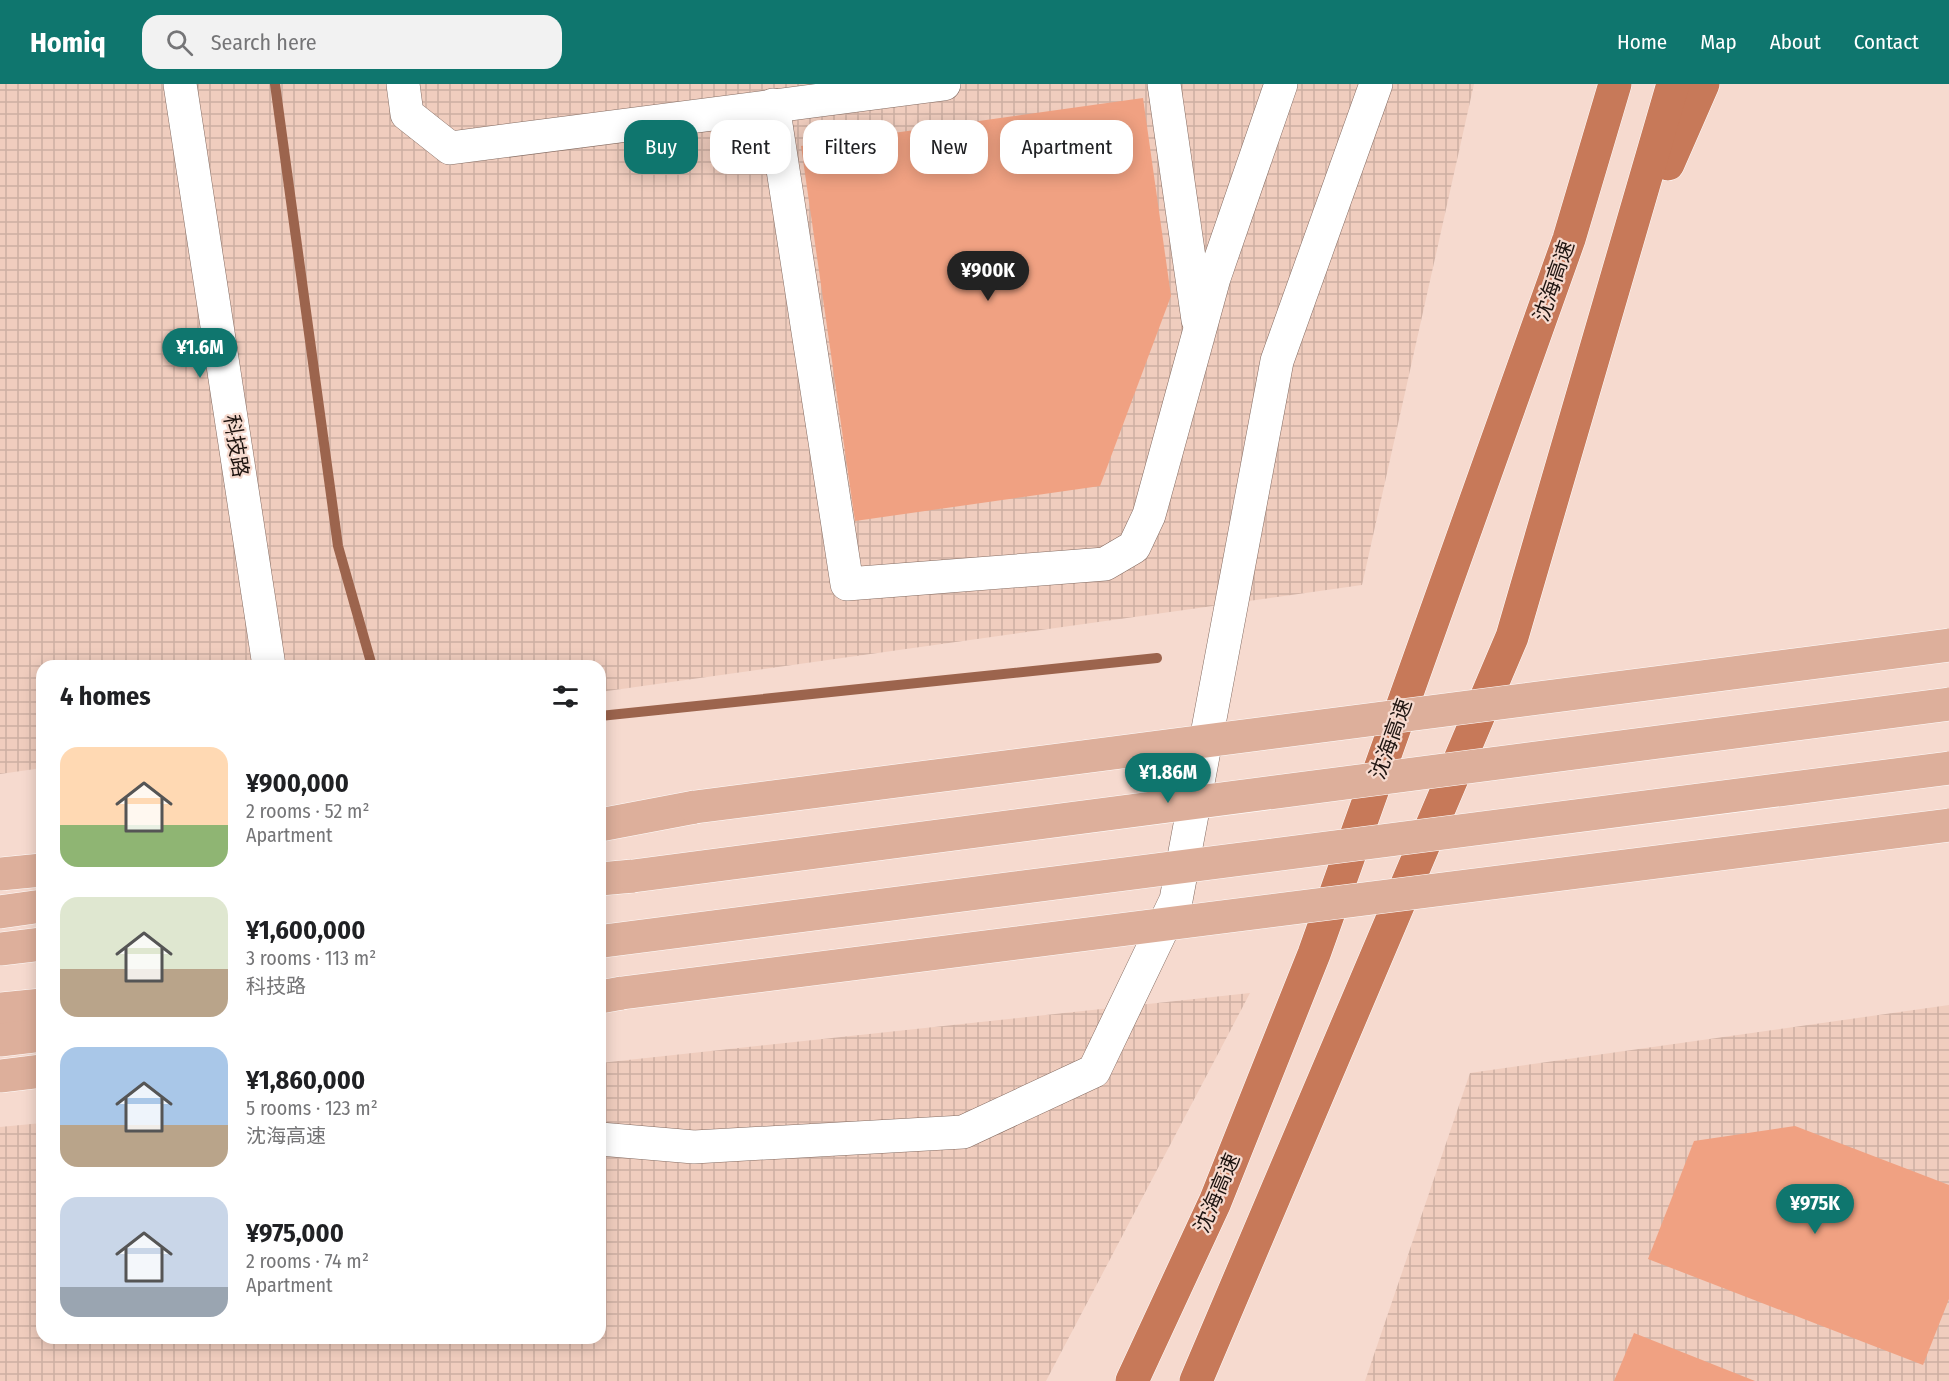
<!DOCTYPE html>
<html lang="en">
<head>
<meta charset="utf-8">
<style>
	:root { --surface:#fff; --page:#f2f2f2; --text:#202124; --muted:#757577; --accent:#0f766e }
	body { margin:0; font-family:"Fira Sans Condensed","Noto Sans SC",sans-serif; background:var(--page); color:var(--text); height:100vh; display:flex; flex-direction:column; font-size:22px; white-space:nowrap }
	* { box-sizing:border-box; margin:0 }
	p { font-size:20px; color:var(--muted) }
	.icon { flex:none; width:33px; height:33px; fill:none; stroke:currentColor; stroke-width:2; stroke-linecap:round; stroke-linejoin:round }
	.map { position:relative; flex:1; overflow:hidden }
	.drawer { position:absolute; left:36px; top:576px; width:570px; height:684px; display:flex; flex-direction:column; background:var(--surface); border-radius:18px; box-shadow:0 3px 15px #0003 }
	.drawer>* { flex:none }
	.hud { position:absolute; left:624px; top:36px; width:570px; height:54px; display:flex; gap:12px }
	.price { position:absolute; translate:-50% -51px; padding:0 14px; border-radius:21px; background:var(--accent); color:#fff; font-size:20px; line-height:39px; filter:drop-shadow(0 2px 3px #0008) }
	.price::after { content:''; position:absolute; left:50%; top:36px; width:18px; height:14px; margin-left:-9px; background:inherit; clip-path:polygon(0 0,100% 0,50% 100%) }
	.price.selected { background:#222; color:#fff }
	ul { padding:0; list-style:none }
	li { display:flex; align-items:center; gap:18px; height:150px; padding:0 24px }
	li span { display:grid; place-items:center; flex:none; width:168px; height:120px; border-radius:18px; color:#555 }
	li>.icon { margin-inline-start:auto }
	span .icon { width:72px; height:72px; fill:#fffc; stroke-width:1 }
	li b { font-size:26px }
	h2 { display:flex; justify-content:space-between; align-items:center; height:72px; padding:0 24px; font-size:26px }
	.pill { padding:0 21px; border-radius:18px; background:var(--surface); box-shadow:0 3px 15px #0003; font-size:21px; line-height:54px }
	.pill.selected { background:var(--accent); color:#fff }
	header { display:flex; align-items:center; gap:36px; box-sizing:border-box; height:84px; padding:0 30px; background:var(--accent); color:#fff }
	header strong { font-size:28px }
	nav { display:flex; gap:33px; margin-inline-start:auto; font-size:21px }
	.search { width:420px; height:54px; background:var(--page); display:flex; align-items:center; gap:15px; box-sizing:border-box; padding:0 21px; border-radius:18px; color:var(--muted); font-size:22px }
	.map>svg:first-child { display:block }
	.industrial { fill:url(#industrial-grid) }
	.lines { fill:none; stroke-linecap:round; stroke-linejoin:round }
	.stream { stroke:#9c644d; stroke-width:10 }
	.building { fill:#f0a182 }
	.minor-casing { stroke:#846b61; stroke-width:34 }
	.major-casing { stroke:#fff; stroke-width:34 }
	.highway-casing { stroke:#fff; stroke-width:34 }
	.minor { stroke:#fff; stroke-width:33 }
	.major { stroke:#ddaf9b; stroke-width:33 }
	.highway { stroke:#c77959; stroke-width:33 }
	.major-bridge-casing { stroke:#fff; stroke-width:34; stroke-linecap:butt }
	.major-bridge { stroke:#ddaf9b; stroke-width:33 }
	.labels { text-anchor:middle; stroke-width:4.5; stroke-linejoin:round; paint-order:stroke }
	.street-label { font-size:21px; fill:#1e1410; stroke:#f6dacf }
</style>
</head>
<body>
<header>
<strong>Homiq</strong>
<div class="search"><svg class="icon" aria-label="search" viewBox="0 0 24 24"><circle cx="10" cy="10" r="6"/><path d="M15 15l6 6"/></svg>Search here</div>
<nav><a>Home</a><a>Map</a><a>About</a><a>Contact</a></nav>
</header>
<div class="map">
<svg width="1949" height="1297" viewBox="0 0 1949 1297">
	<defs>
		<pattern id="industrial-grid" width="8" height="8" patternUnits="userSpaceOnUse" patternTransform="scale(1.5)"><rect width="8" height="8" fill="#f0cdbe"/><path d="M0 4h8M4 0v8" fill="none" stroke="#cdafa2"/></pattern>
	</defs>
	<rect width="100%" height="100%" fill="#f6dacf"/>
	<g class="industrial">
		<polygon points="0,0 1474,0 1362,501 600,608 600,582 42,582 42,684 0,690"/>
		<polygon points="1250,909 1046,1297 0,1297 0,1043 42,1039 42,1254 600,1254 600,979"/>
		<polygon points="1949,921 1949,1297 1365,1297 1470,989"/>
	</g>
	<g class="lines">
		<g class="stream">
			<polyline points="275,0 338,462 372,582"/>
			<polyline points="600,632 1157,574"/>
		</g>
	</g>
	<g class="building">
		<polygon points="1143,14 1171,212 1100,402 855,437 801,62"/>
		<polygon points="1795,1042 1949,1101 1949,1215 1923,1281 1648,1175 1694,1057"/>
		<polygon points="1634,1249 1755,1297 1614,1297"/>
	</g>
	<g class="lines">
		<defs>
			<g id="minor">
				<polyline points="180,0 269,582"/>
				<polyline points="403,0 407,30 450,64 944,0"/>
				<polyline points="1164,0 1198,236"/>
				<polyline points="773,21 847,500 1105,480 1134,463 1149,431 1214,194 1281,0"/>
				<polyline points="600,1055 694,1063 963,1048 1094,987 1176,816 1277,277 1376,0"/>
			</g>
			<g id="major">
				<polyline points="600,741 695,723"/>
				<polyline points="0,790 42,786"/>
				<polyline points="600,795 633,792"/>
				<polyline points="0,828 42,822"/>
				<polyline points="0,865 42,860"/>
				<polyline points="600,913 622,909"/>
				<polyline points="0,925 42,921"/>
				<polyline points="0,956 42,951"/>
				<polyline points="0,992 42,987"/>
			</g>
			<g id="highway">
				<polyline points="1668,80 1703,0"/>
				<polyline points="1132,1297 1215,1118 1314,870 1569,155 1615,0"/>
				<polyline points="1196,1297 1512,553 1673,0"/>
			</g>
		</defs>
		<use href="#minor" class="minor-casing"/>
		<use href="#major" class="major-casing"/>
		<use href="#highway" class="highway-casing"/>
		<use href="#minor" class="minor"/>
		<use href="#major" class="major"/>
		<use href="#highway" class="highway"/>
		<defs>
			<g id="major-bridge">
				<polyline points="695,723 1949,561"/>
				<polyline points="633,792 1949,620"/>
				<polyline points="604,857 1949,684"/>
				<polyline points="622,909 1949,741"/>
			</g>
		</defs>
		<use href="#major-bridge" class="major-bridge-casing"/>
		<use href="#major-bridge" class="major-bridge"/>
	</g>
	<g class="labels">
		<g class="street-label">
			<text transform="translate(1554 197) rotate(-71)" y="7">沈海高速</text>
			<text transform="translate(236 362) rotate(81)" y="7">科技路</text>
			<text transform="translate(1391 655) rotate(-70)" y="7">沈海高速</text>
			<text transform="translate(1217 1109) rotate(-67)" y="7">沈海高速</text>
		</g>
	</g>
</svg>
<b class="price selected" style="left:988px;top:218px">¥900K</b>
<b class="price" style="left:200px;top:295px">¥1.6M</b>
<b class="price" style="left:1168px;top:720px">¥1.86M</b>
<b class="price" style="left:1815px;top:1151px">¥975K</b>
<div class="hud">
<a class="pill selected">Buy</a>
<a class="pill">Rent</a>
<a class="pill">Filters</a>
<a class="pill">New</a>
<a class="pill">Apartment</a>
</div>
<section class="drawer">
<h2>4 homes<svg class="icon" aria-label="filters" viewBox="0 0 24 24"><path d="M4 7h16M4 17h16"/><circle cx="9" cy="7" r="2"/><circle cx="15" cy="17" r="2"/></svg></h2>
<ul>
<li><span style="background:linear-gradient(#ffd9b3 65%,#8fb573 0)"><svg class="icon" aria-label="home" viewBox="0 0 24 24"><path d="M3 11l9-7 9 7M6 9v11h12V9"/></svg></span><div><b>¥900,000</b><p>2 rooms · 52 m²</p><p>Apartment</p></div></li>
<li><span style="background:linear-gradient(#dfe7d0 60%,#b9a48a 0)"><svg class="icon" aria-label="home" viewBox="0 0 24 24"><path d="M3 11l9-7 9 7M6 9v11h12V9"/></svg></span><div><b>¥1,600,000</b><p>3 rooms · 113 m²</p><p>科技路</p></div></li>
<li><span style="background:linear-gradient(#a9c7e8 65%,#b9a48a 0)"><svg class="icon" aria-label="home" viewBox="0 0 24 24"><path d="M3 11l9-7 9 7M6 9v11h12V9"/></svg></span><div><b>¥1,860,000</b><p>5 rooms · 123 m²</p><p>沈海高速</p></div></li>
<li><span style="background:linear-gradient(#c9d6e8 75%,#9aa5b1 0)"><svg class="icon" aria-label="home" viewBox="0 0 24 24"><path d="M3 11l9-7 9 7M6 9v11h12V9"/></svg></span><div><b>¥975,000</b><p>2 rooms · 74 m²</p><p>Apartment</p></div></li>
</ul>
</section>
</div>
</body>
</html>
